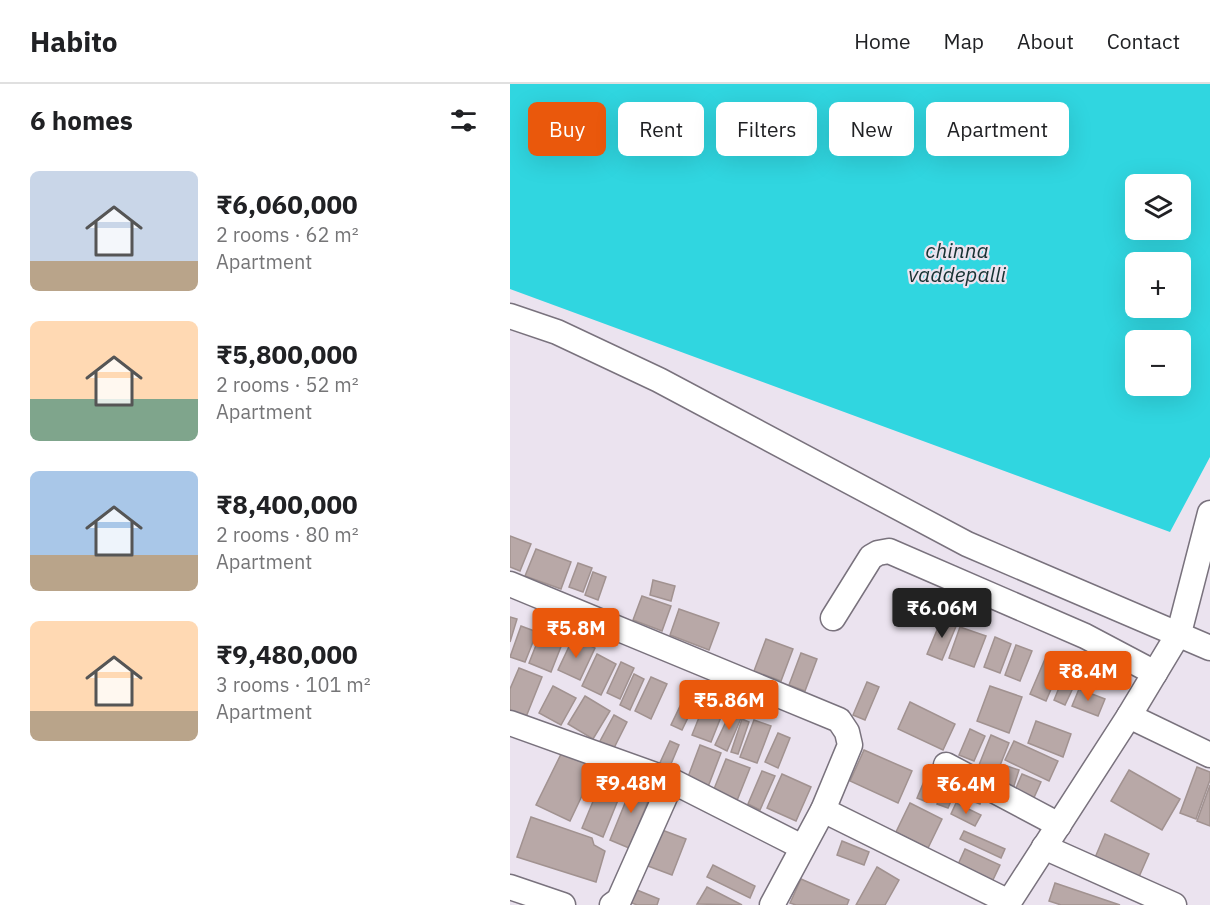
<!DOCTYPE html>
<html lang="en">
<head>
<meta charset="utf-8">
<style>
	:root { --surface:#fff; --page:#f6f6f6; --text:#202124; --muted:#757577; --line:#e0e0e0; --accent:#ea580c }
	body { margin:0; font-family:"IBM Plex Sans",sans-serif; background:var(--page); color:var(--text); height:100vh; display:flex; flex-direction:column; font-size:22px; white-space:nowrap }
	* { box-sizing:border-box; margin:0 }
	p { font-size:20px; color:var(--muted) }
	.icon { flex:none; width:33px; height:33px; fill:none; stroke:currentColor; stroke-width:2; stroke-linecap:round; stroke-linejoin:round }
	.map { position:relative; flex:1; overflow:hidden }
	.drawer { display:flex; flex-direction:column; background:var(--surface); width:510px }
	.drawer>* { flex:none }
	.guide { position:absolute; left:18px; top:18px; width:570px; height:54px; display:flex; gap:12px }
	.fabs { position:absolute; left:615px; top:90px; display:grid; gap:12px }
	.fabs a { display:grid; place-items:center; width:66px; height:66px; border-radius:9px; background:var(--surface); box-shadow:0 6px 24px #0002; font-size:30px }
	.price { position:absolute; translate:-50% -51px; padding:0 14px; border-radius:6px; background:var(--accent); color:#fff; font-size:20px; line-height:39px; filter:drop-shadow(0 2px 3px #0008) }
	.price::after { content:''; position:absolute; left:50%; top:36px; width:18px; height:14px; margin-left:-9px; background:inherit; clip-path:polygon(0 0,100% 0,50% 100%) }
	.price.active { background:#222; color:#fff }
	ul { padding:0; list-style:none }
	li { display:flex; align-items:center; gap:18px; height:150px; padding:0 30px }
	li span { display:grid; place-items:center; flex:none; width:168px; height:120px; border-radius:9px; color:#555 }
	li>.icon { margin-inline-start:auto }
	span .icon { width:72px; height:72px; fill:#fffc; stroke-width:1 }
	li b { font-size:26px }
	h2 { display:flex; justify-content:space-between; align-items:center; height:72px; padding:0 30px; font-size:26px }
	.pill { padding:0 21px; border-radius:9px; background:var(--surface); box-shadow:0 6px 24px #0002; font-size:21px; line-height:54px }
	.pill.active { background:var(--accent); color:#fff }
	header { display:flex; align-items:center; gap:36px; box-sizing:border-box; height:84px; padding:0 30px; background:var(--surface); border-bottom:2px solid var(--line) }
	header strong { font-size:28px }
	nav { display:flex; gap:33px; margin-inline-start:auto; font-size:21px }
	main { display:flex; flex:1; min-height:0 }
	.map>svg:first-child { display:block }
	.water { fill:#30d6e0; fill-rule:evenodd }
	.building { fill:#b8a8a7; stroke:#a19290; stroke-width:1.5 }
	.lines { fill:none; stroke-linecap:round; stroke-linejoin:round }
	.minor-casing { stroke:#79727d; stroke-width:27 }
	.minor { stroke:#fff; stroke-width:24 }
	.labels { text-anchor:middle; stroke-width:4.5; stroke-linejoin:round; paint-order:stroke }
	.water-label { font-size:21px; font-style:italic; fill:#173132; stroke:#ebe3ef }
</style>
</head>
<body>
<header>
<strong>Habito</strong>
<nav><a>Home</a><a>Map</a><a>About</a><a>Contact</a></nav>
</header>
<main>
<section class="drawer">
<h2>6 homes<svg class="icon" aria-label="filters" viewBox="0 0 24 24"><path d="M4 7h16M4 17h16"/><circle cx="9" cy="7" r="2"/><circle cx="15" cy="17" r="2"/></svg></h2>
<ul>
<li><span style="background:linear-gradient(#c9d6e8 75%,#b9a48a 0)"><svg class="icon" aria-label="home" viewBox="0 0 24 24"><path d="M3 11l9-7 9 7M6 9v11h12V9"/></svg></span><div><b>₹6,060,000</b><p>2 rooms · 62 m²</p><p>Apartment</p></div></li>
<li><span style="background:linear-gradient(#ffd9b3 65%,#7fa58c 0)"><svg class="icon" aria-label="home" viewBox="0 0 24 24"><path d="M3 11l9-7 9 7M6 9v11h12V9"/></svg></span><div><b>₹5,800,000</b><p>2 rooms · 52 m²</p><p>Apartment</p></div></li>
<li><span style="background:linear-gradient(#a9c7e8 70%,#b9a48a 0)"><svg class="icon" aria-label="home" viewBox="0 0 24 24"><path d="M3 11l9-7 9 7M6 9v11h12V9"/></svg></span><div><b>₹8,400,000</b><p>2 rooms · 80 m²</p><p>Apartment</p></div></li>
<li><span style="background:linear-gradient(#ffd9b3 75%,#b9a48a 0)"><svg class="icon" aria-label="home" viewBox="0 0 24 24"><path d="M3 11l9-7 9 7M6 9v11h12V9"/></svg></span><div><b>₹9,480,000</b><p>3 rooms · 101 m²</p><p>Apartment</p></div></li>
</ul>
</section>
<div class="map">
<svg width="700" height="821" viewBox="0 0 700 821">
	<rect width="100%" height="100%" fill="#ebe3ef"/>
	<path class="water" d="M0,0H700V373L660,448L0,205ZM626,100H670V146H626ZM626,178H670V224H626ZM626,256H670V302H626Z"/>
	<g class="building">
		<polygon points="0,452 21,460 10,487 0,483"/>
		<polygon points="26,465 61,478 51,505 15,492"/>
		<polygon points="68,479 82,484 73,508 59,503"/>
		<polygon points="83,488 96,493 88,516 75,511"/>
		<polygon points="143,496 165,502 161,517 140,511"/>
		<polygon points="132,512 161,522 152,547 123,536"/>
		<polygon points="169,525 209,539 199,566 160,551"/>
		<polygon points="0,533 7,535 0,558"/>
		<polygon points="432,534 447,540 432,576 417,570"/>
		<polygon points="34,541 56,550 41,588 19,579"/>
		<polygon points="11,542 27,548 15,578 0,573"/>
		<polygon points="450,543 476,552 464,583 439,574"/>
		<polygon points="485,553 501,560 490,589 474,583"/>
		<polygon points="63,554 85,564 70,596 48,586"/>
		<polygon points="256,555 283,565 271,597 244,587"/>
		<polygon points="506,561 522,567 510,597 495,591"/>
		<polygon points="291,569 307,575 295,607 279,601"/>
		<polygon points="87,570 106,580 91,611 72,602"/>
		<polygon points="535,575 551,582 536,617 520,610"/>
		<polygon points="566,577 600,589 594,605 560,594"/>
		<polygon points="111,578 124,584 110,615 97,609"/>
		<polygon points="9,584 32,593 16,633 0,626 0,605"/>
		<polygon points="124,590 134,595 120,626 110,621"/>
		<polygon points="141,593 157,600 141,635 125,627"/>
		<polygon points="357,598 369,603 355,636 343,631"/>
		<polygon points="551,599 563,604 555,621 544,616"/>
		<polygon points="43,602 66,614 51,641 29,629"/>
		<polygon points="480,602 512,613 499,649 467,637"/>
		<polygon points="569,605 595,615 588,632 562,622"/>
		<polygon points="75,612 100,627 83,655 58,640"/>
		<polygon points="173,616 184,621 172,646 161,641"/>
		<polygon points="196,616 215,623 201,658 182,651"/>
		<polygon points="400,618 445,640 433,666 388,645"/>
		<polygon points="221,627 232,632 217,667 205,661"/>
		<polygon points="104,631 117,638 103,666 89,659"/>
		<polygon points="232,635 239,638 228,670 221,668"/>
		<polygon points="244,636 261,642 247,679 230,673"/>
		<polygon points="526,637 561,650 553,673 518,659"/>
		<polygon points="460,645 475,652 464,677 449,671"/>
		<polygon points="268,649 280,654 268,684 255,678"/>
		<polygon points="481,651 499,659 485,694 467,686"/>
		<polygon points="160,657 169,661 158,687 148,683"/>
		<polygon points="504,657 548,677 539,697 495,676"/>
		<polygon points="190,661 211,669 196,708 175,701"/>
		<polygon points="54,664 87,680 60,737 26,721"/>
		<polygon points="354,666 402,687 388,719 340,697"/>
		<polygon points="216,675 240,684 226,719 202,710"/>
		<polygon points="494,681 509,686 502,708 486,702"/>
		<polygon points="687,683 700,688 700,696 686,735 670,729"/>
		<polygon points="96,686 117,694 93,753 72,744"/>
		<polygon points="619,686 670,715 652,746 601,717"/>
		<polygon points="252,687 265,692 250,726 238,720"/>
		<polygon points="418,688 428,692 417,718 407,714"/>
		<polygon points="272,690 301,703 286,737 257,724"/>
		<polygon points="512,690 531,698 522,718 503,711"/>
		<polygon points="438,694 449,699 438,724 427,720"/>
		<polygon points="124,697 143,705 119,764 100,756"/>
		<polygon points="454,701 474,709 470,720 449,712"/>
		<polygon points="700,701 700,742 687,737"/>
		<polygon points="400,719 432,735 418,764 386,748"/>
		<polygon points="446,719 471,731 465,742 441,730"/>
		<polygon points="21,733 82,754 84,761 95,767 86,798 7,773"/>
		<polygon points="152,746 176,755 162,791 138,782"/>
		<polygon points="454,747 495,765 491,774 450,755"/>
		<polygon points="595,750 639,770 628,795 584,776"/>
		<polygon points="332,757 359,768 354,781 327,771"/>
		<polygon points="455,765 490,781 480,802 446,785"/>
		<polygon points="203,781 245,802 240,814 197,793"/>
		<polygon points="367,783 389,796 375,821 346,821"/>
		<polygon points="291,795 339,816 337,821 286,821 280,819"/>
		<polygon points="545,799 610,821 551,821 539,817"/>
		<polygon points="197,803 232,821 187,820"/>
		<polygon points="122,804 149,815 147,821 127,821 117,817"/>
	</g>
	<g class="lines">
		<defs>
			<g id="minor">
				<polyline points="0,232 47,248 149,296 457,460 700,564"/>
				<polyline points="0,500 329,636 337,648 340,661 313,726 262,821"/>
				<polyline points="323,534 361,473 368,469 379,467 575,552 645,589"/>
				<polyline points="619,632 700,671"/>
				<polyline points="0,639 162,697 292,763"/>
				<polyline points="436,681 549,741"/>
				<polyline points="313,726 499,818"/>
				<polyline points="534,763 664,821"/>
				<polyline points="0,803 53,821"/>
				<polyline points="102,821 109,816 162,697"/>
				<polyline points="497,821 619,632 669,549 700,429"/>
			</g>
		</defs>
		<use href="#minor" class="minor-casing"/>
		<use href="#minor" class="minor"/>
	</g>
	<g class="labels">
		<g class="water-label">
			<text x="447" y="174">chinna<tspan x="447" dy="24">vaddepalli</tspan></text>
		</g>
	</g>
</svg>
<div class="fabs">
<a><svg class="icon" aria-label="layers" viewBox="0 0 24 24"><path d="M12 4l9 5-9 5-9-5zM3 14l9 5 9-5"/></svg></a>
<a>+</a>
<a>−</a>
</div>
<b class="price active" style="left:432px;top:555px">₹6.06M</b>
<b class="price" style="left:66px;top:575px">₹5.8M</b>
<b class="price" style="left:578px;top:618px">₹8.4M</b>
<b class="price" style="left:219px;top:647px">₹5.86M</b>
<b class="price" style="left:121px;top:730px">₹9.48M</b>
<b class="price" style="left:456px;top:731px">₹6.4M</b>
<div class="guide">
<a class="pill active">Buy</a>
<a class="pill">Rent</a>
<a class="pill">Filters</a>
<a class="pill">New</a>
<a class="pill">Apartment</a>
</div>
</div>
</main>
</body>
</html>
